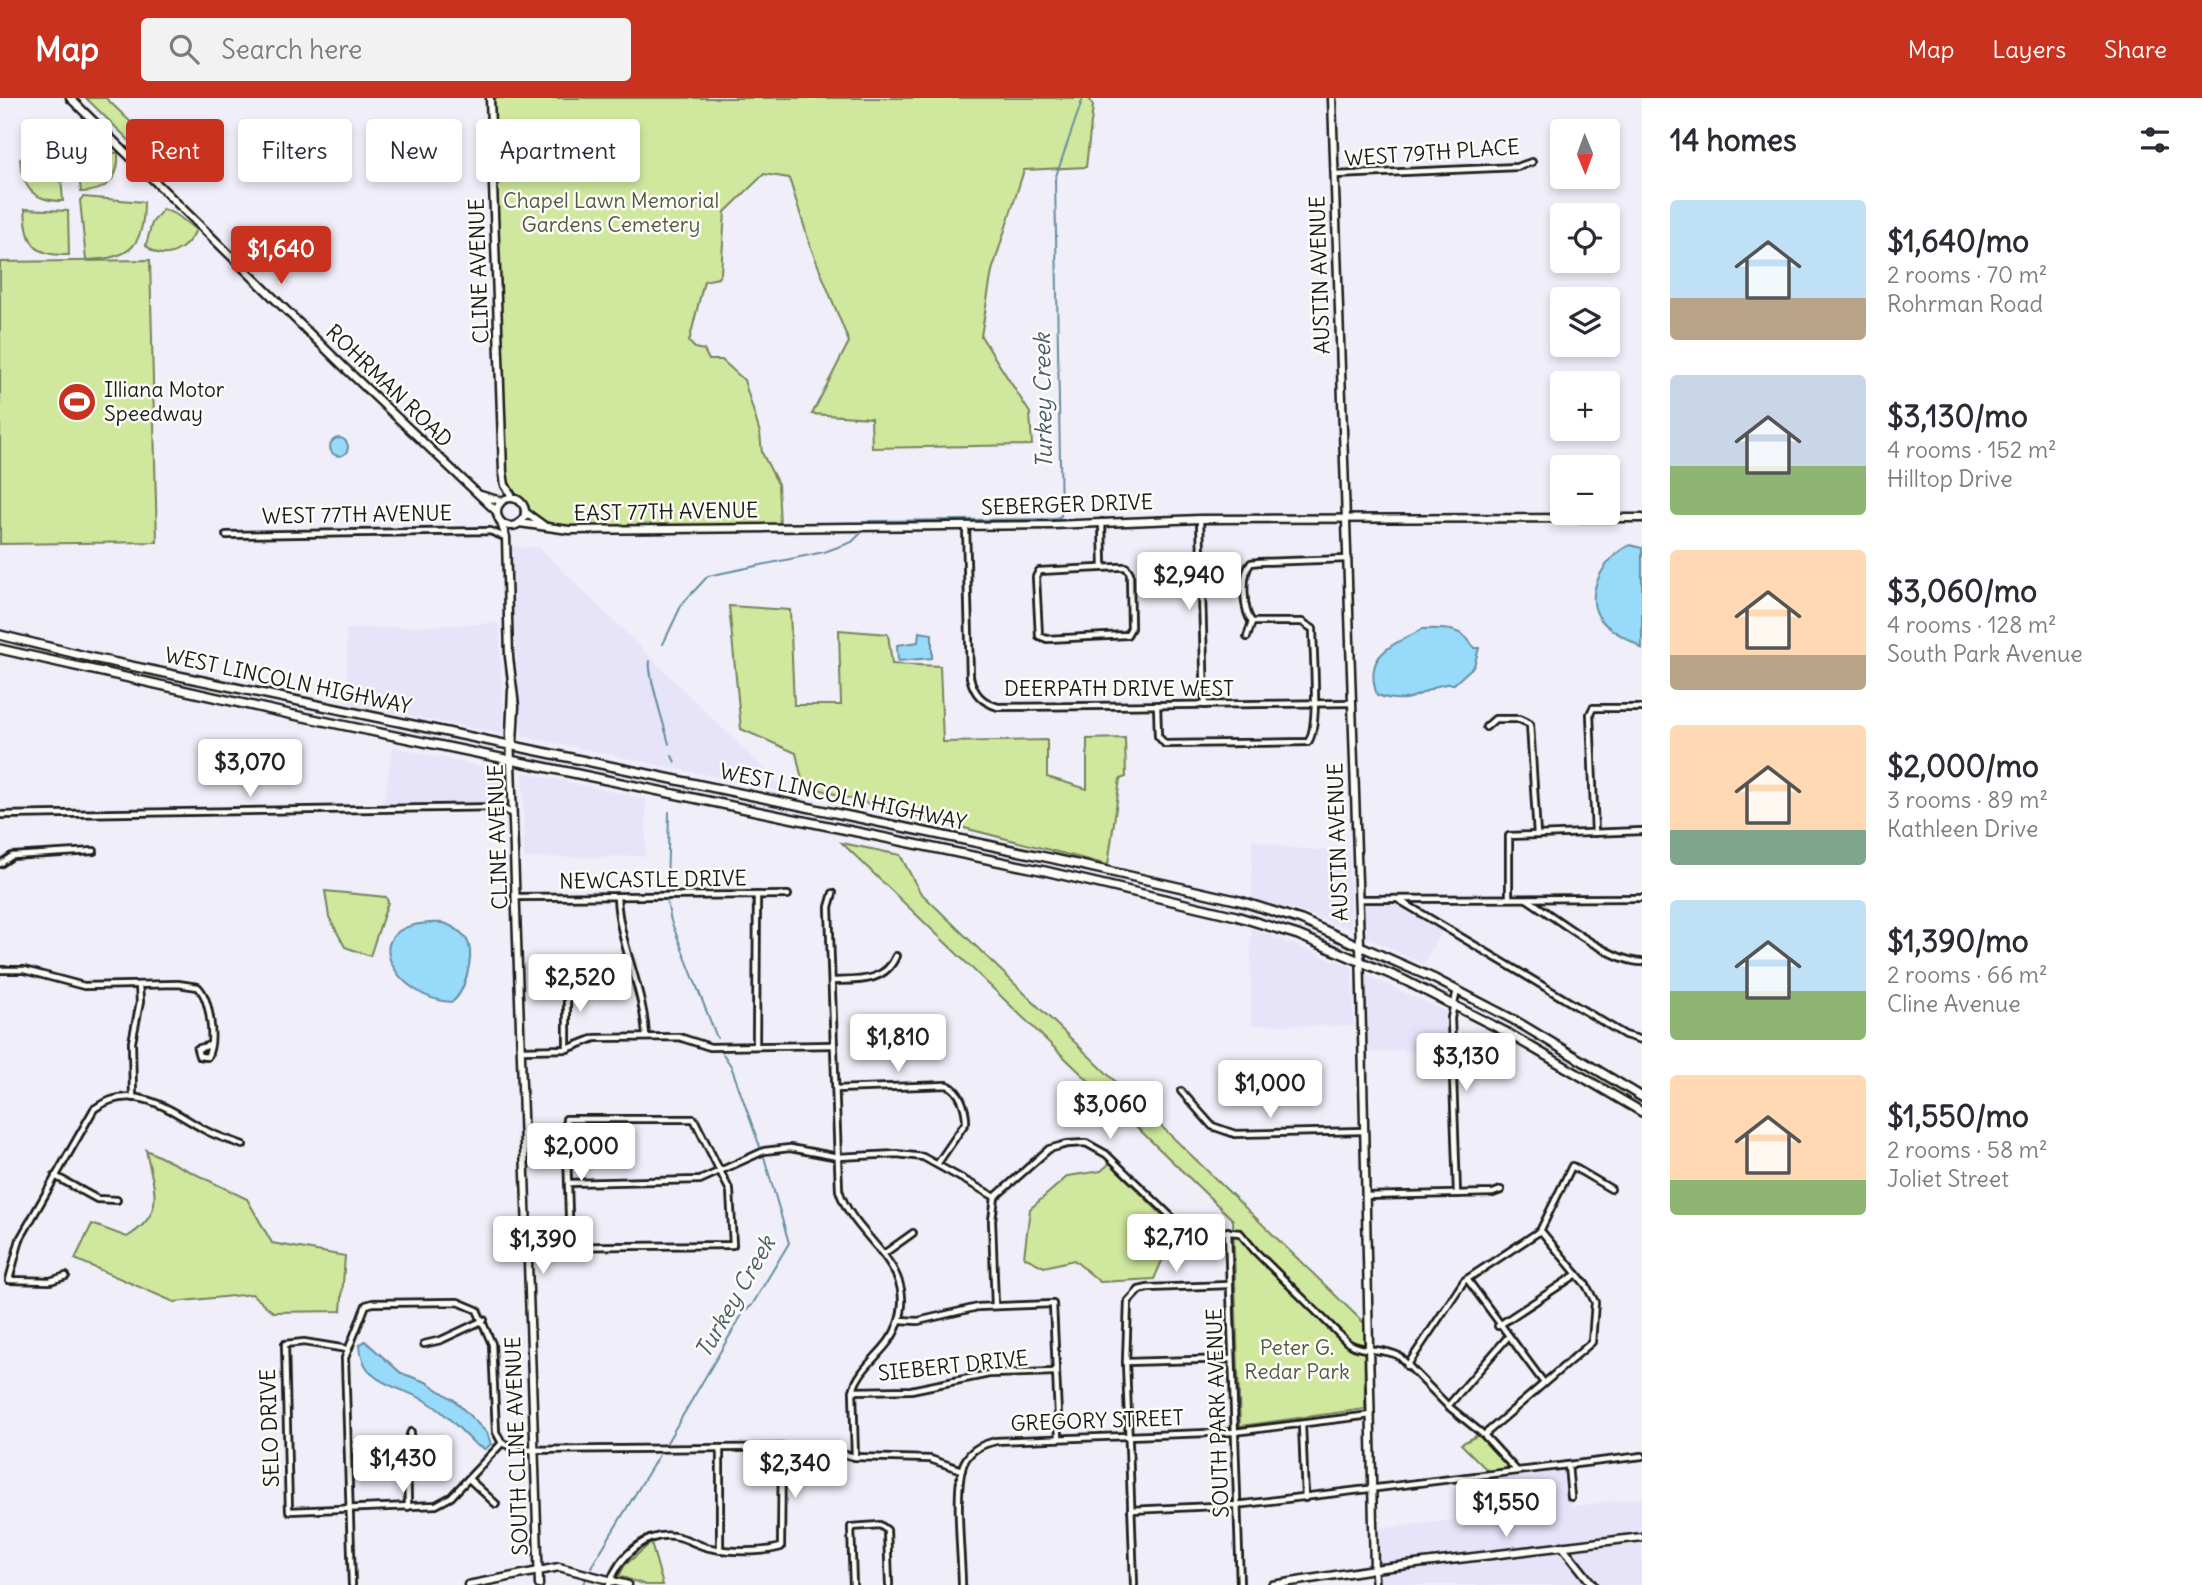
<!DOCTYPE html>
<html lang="en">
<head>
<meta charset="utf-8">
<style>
	:root { --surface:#fff; --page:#f2f2f3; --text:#2b2b33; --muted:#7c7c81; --accent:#c8321e }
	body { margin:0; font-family:Delius,sans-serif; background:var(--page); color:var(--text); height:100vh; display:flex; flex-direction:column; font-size:26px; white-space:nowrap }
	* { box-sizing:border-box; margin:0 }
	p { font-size:23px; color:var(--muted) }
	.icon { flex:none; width:38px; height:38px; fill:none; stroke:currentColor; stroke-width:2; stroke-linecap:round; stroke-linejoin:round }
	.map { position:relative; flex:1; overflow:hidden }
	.panel { display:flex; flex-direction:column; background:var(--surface); width:560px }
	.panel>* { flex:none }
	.banner { position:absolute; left:21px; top:21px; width:665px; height:63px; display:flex; gap:14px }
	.needle { width:46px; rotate:179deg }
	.tools { position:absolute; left:1550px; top:21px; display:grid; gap:14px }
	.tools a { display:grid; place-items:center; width:70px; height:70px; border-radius:7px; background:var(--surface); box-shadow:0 4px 10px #0003; font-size:35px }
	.price { position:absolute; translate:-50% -60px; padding:0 16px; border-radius:7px; background:#fff; color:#222; font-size:23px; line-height:46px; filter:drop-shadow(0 2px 4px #0008) }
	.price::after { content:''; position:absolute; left:50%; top:42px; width:21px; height:16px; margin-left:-10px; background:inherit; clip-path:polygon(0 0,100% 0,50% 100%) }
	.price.active { background:var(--accent); color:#fff }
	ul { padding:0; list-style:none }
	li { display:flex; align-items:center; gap:21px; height:175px; padding:0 28px }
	li span { display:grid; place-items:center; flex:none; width:196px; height:140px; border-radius:7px; color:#555 }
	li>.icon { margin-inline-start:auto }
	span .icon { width:84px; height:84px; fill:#fffc; stroke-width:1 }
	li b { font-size:30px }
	h2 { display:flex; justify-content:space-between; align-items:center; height:84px; padding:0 28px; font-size:30px }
	.tag { padding:0 24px; border-radius:7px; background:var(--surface); box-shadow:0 4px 10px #0003; font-size:24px; line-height:63px }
	.tag.active { background:var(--accent); color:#fff }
	header { display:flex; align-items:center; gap:42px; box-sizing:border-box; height:98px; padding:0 35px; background:var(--accent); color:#fff }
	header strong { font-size:33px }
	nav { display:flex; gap:38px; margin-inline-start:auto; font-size:24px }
	.search { width:490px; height:63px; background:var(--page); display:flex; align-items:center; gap:18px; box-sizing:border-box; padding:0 24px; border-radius:7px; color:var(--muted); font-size:26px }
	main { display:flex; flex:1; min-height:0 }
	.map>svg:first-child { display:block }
	.built { fill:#e7e4fa }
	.green { fill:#cfe89e; stroke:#76825d; stroke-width:2 }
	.water { fill:#97daf9; stroke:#668ea1; stroke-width:2 }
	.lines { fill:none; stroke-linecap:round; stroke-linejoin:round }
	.stream { stroke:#668ea1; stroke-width:2 }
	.minor-casing { stroke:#1c1c1c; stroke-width:10 }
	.tertiary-casing { stroke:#1c1c1c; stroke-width:11 }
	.primary-casing { stroke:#1c1c1c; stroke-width:12 }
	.minor { stroke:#fdfcf7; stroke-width:4.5 }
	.tertiary { stroke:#fdfcf7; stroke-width:6 }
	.primary { stroke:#fdfcf7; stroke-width:7 }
	.labels { text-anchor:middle; stroke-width:5; stroke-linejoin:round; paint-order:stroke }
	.street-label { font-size:21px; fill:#1c1c1c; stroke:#fdfcf7 }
	.park-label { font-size:21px; fill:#525943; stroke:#fdfcf7 }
	.poi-label { font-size:21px; fill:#1c1c1c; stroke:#fdfcf7; text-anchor:start }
	.water-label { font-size:23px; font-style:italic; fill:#475e69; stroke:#fdfcf7 }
</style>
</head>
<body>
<header>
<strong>Map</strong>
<div class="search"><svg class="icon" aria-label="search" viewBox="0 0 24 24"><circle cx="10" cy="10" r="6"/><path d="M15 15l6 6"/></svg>Search here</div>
<nav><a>Map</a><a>Layers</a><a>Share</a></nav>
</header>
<main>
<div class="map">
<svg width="1642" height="1487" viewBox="0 0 1642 1487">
	<rect width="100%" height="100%" fill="#f0eef9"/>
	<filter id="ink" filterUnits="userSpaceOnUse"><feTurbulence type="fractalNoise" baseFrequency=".0143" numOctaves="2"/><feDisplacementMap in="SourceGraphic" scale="14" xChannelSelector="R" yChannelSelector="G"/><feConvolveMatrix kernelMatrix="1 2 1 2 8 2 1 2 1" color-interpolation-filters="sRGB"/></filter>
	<g filter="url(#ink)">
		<g class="built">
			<polygon points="539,449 787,694 522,638 510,450"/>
			<polygon points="499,525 504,636 348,606 346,531"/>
			<polygon points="393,649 506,674 508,701 498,705 383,707"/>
			<polygon points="523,674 646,701 646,758 524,760"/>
			<polygon points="1252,741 1290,750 1349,754 1351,831 1296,812 1252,802"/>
			<polygon points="1364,806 1396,806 1443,832 1423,866 1364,838"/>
			<polygon points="1251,830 1352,869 1354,928 1251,927"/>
			<polygon points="1365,877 1446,913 1449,941 1418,942 1418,952 1367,954"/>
			<polygon points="1568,1372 1572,1408 1642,1400 1642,1487 1377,1487 1374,1431 1513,1415 1480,1382"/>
		</g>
		<g class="green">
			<polygon points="86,0 106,0 147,40 146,59"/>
			<path d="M493,0H1089L1093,8L1086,69L1024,72L992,173L981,238L1030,315L1032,347L872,350L871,320L812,316L849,244L811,150L789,80L764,76L725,114L721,175L718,180L704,183L689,244L695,250L704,252L709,262H722L744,282L760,335L762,355L778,386L780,428L565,430C535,424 510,400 505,369Z"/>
			<path d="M79,52L118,55C120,80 106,94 81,94L76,54Z"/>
			<path d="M59,58L63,103C33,103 23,91 20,61Z"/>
			<path d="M83,99L144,104C144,149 130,161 86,162L80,102Z"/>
			<path d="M25,111L68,113L69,157C33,158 27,146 25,111Z"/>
			<path d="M163,111L177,117L196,132C187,151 164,167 146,147L152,125Z"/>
			<polygon points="150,162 157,444 0,446 0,164"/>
			<polygon points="729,508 790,512 794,607 841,607 839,532 888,536 892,566 940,568 943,644 1047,642 1047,679 1087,691 1087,641 1125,640 1126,679 1120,681 1108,767 844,699 803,686 796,655 741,631"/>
			<polygon points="842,745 900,757 920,794 1364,1225 1365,1311 1240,1328 1233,1122"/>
			<polygon points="325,793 386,799 388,804 370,858 345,849 329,819"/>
			<path d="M146,1052L247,1101L272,1145L345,1158L341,1213L273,1214L252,1196L174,1204L75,1161L92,1126L127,1139C167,1115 154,1092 146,1052Z"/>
			<polygon points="1110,1065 1176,1131 1154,1181 1100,1184 1074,1162 1044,1169 1024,1159 1030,1111 1068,1078 1101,1073"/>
			<polygon points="1482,1335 1517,1373 1491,1376 1461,1346"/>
			<polygon points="651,1445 663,1487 646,1487 619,1478 625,1467"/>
		</g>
		<g class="water">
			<circle cx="339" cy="349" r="9"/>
			<path d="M1630,447L1642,450V551C1630,540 1613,536 1602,523C1580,498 1606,457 1630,447Z"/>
			<path d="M1422,531C1443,530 1463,529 1474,550H1479L1474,568L1454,586C1426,583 1419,612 1377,597C1362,554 1395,547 1422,531Z"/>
			<polygon points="919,534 932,536 932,560 898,563 897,547 918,544"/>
			<path d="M444,825C454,829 466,836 469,847C473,861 465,895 452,904C395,902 347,821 444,825Z"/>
			<path d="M365,1243L401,1275L426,1284L454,1302L487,1335L491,1346L485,1351L476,1347C460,1332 445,1314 426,1303C398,1287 362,1287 360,1247Z"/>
		</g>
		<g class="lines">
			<g class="stream">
				<polyline points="869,423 1054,421 1061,418 1055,81 1083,0"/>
				<polyline points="663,546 682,506 708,478 824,454 852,444 861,435"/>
				<path d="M650,563C647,575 665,629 669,646"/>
				<polyline points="672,658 675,664"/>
				<polyline points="667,792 669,714"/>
				<polyline points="667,804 671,823 717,940"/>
				<polyline points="723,956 731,968 760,1049"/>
				<polyline points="666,1346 743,1215 752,1207 789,1145 764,1059"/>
				<polyline points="591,1469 659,1357"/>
				<polyline points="582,1487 587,1480"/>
			</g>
			<defs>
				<g id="minor">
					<polyline points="1335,77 1517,69 1532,64"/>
					<polyline points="1200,421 1205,607"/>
					<polyline points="1102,424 1103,469"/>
					<path d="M966,428L970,579C974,596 982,604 998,609L1351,605"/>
					<polyline points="226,437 490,433 505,439"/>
					<polygon points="1119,469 1126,469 1130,475 1131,530 1127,537 1047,541 1039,538 1036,479 1039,473"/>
					<polyline points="1247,539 1252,524"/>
					<path d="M1157,607L1158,638L1165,646L1308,644C1320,629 1313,553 1313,531L1302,524H1252C1243,513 1241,476 1251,465L1259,464L1347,461"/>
					<polyline points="1486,629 1495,621 1519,621 1530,626 1537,737"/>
					<polyline points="0,717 501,709 512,716"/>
					<polyline points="1595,735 1590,616 1593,610 1642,610"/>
					<polyline points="0,766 12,758 94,753"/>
					<path d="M833,795L829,809L839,1092C854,1142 919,1165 898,1226C889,1253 860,1266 853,1293L855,1359"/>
					<polyline points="517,799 788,797"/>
					<path d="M617,799C619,847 644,890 646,939"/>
					<polyline points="1509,800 1509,738 1642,733"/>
					<polyline points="1358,801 1642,800"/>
					<path d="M1527,801C1555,819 1610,864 1642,864"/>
					<polyline points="1399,802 1625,937 1642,942"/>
					<path d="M0,872H24L84,888L178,886L198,889C210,901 216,944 207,959L199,958L197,951L210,947"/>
					<polyline points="567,882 567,951"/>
					<path d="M832,883C857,882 885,885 896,858"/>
					<polyline points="756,948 757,797"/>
					<polyline points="523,952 567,951 595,940 679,939 710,949 834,947"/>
					<path d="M836,991L947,987C960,992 966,1010 966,1024L938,1065"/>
					<polyline points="1181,993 1212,1028 1235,1036 1364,1033"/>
					<polyline points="133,1000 132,944 140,904 139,887"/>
					<polyline points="55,1078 97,1101 117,1102"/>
					<polyline points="568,1085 700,1082 764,1053 790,1050 838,1059 897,1056 923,1059 995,1099"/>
					<polyline points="1457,1096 1451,920 1457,892"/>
					<polyline points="1365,1098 1493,1095 1501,1092"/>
					<polyline points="1228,1133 1240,1487"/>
					<polyline points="529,1149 733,1147 730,1093 694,1021 566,1021 570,1149"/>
					<polyline points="885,1155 913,1135"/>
					<path d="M66,1178L50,1183L9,1182L20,1141L94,1011C132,983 169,1011 203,1031C215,1038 230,1042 243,1047"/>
					<polyline points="1467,1181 1544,1285"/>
					<path d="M995,1208L992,1122L995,1099L1049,1051L1067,1046L1086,1045L1106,1056L1183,1130L1240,1135L1255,1153L1348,1245C1364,1255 1382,1249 1399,1258L1448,1308L1484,1337L1517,1373"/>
					<polyline points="900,1222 918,1223 978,1209 1053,1206 1059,1340"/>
					<polyline points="1498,1228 1577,1176"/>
					<polyline points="424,1246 441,1242 484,1222"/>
					<polyline points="347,1251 304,1244 285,1246 289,1413 436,1407 451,1399 502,1345"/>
					<polyline points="1126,1264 1232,1261"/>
					<polyline points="1407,1268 1464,1183 1540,1133 1572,1068 1611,1091"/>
					<polyline points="853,1293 911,1292 989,1276 1056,1274"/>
					<polyline points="1448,1308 1507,1240"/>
					<polyline points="1302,1326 1305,1400"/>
					<polyline points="1484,1337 1592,1244 1595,1204 1586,1187 1541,1133"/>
					<polyline points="720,1352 720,1452"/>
					<polyline points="1568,1367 1571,1399"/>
					<polyline points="469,1381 496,1406"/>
					<polyline points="408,1409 407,1345 411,1334"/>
					<polyline points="1131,1412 1236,1407 1642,1358"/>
					<polyline points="1374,1471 1375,1487"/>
					<polyline points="352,1487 345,1260 366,1207 373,1205 458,1204 477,1212 492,1246 496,1334 502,1345 520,1352 813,1349 855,1359 930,1361 962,1372"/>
					<path d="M609,1487C619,1458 647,1431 679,1439C690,1442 699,1448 710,1450C730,1454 761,1455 781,1449L782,1351"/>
					<polyline points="853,1487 851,1429 880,1427 887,1432 889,1487"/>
					<path d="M962,1487C962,1459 953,1384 965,1363C972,1350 984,1346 996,1343L1234,1334L1371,1317"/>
					<polyline points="1134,1487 1126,1264 1128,1204 1139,1192 1148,1190 1229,1187"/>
				</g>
				<g id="tertiary">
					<polyline points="70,0 347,272 496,413"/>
					<polyline points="490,0 503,374 505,387 513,400"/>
					<polyline points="1332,0 1360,846 1374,1471"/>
					<polyline points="480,397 501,403"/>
					<circle cx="511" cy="414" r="14"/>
					<polyline points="525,414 543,427"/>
					<polyline points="501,425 506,439 509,559 515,608 513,645"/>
					<polyline points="519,425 569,432 1052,427 1200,421 1642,420"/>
					<polyline points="512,592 510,636 539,1487"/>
					<polyline points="1562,1448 1593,1487"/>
					<polyline points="468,1487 559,1469 628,1487"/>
					<polyline points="1272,1487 1374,1471 1642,1439"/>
				</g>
				<g id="primary">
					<polyline points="0,537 93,560 1050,760 1240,803 1301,822 1435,881 1514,922 1642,999"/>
					<polyline points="0,551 289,616 1045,773 1236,818 1298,837 1404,882 1504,933 1642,1014"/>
				</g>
			</defs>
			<use href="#minor" class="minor-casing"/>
			<use href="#tertiary" class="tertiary-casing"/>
			<use href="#primary" class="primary-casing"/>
			<use href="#minor" class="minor"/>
			<use href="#tertiary" class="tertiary"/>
			<use href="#primary" class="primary"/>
		</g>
	</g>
	<defs>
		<symbol id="stadium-disc" viewBox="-11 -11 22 22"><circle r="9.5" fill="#c8321e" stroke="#fdfcf7"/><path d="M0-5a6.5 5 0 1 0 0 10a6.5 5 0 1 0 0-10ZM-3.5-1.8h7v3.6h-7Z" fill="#fff"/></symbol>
	</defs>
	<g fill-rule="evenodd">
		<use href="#stadium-disc" x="55" y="282" width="44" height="44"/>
	</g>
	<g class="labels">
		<g class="street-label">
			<text transform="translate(1432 55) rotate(-4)" y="7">WEST 79TH PLACE</text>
			<text transform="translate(479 173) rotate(-92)" y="7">CLINE AVENUE</text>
			<text transform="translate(1320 177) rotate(-92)" y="7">AUSTIN AVENUE</text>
			<text transform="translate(389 288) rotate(44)" y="7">ROHRMAN ROAD</text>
			<text transform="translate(1067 407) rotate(-2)" y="7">SEBERGER DRIVE</text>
			<text transform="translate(666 414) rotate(-1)" y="7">EAST 77TH AVENUE</text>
			<text transform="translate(357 417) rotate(-1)" y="7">WEST 77TH AVENUE</text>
			<text transform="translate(288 583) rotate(12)" y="7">WEST LINCOLN HIGHWAY</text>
			<text x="1119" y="598">DEERPATH DRIVE WEST</text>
			<text transform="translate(843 699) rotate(12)" y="7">WEST LINCOLN HIGHWAY</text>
			<text transform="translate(498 739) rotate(-92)" y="7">CLINE AVENUE</text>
			<text transform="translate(1338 744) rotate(-92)" y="7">AUSTIN AVENUE</text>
			<text transform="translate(653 782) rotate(-1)" y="7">NEWCASTLE DRIVE</text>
			<text transform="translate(953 1268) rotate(-6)" y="7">SIEBERT DRIVE</text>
			<text transform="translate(1218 1315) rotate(-92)" y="7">SOUTH PARK AVENUE</text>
			<text transform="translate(1097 1323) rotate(-2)" y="7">GREGORY STREET</text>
			<text transform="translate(270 1330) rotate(-92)" y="7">SELO DRIVE</text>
			<text transform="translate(517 1348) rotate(-92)" y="7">SOUTH CLINE AVENUE</text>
		</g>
		<g class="park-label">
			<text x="611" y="110">Chapel Lawn Memorial<tspan x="611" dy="24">Gardens Cemetery</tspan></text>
			<text x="1297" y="1257">Peter G.<tspan x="1297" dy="24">Redar Park</tspan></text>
		</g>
		<g class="poi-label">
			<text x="104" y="299">Illiana Motor<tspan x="104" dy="24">Speedway</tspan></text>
		</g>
		<g class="water-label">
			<text transform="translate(1043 303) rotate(-91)" y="8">Turkey Creek</text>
			<text transform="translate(735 1199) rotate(-60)" y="8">Turkey Creek</text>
		</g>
	</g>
</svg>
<div class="tools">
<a><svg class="needle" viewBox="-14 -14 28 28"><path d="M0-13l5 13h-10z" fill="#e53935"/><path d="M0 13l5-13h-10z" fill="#7c7c81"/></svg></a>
<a><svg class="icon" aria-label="locate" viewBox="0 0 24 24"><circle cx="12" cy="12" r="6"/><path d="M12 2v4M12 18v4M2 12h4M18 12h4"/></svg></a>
<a><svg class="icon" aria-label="layers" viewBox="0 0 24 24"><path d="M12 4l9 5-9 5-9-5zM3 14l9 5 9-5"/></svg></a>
<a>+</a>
<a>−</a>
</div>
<b class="price active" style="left:281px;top:188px">$1,640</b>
<b class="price" style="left:1189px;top:514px">$2,940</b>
<b class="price" style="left:250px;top:701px">$3,070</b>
<b class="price" style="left:580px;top:916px">$2,520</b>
<b class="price" style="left:898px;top:976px">$1,810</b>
<b class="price" style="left:1466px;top:995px">$3,130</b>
<b class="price" style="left:1270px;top:1022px">$1,000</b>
<b class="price" style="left:1110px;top:1043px">$3,060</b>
<b class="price" style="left:581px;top:1085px">$2,000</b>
<b class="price" style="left:1176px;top:1176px">$2,710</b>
<b class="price" style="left:543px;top:1178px">$1,390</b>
<b class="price" style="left:403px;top:1397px">$1,430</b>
<b class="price" style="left:795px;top:1402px">$2,340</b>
<b class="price" style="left:1506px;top:1441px">$1,550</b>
<div class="banner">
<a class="tag">Buy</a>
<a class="tag active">Rent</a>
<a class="tag">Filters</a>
<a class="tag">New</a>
<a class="tag">Apartment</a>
</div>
</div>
<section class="panel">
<h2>14 homes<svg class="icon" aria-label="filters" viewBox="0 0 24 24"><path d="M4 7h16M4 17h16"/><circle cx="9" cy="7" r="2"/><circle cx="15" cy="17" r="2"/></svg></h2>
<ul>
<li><span style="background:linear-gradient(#bfe0f5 70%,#b9a48a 0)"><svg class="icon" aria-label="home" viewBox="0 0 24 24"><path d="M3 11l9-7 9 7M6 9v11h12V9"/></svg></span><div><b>$1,640/mo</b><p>2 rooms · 70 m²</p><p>Rohrman Road</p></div></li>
<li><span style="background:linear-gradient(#c9d6e8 65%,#8fb573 0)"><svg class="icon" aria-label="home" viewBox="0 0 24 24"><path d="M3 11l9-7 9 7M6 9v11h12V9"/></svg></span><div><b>$3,130/mo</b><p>4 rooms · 152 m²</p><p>Hilltop Drive</p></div></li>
<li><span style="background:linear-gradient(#ffd9b3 75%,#b9a48a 0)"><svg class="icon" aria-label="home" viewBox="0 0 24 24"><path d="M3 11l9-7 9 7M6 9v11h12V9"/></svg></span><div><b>$3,060/mo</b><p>4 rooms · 128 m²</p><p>South Park Avenue</p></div></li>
<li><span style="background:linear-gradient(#ffd9b3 75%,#7fa58c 0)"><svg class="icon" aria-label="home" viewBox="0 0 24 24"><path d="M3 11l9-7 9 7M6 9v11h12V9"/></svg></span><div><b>$2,000/mo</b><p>3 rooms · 89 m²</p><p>Kathleen Drive</p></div></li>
<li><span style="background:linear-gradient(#bfe0f5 65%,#8fb573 0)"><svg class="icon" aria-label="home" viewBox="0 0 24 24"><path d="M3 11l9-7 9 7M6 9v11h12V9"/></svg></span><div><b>$1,390/mo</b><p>2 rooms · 66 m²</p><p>Cline Avenue</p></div></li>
<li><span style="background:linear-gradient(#ffd9b3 75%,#8fb573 0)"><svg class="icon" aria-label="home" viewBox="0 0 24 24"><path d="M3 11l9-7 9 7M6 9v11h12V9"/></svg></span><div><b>$1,550/mo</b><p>2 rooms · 58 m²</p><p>Joliet Street</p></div></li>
</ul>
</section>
</main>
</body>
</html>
